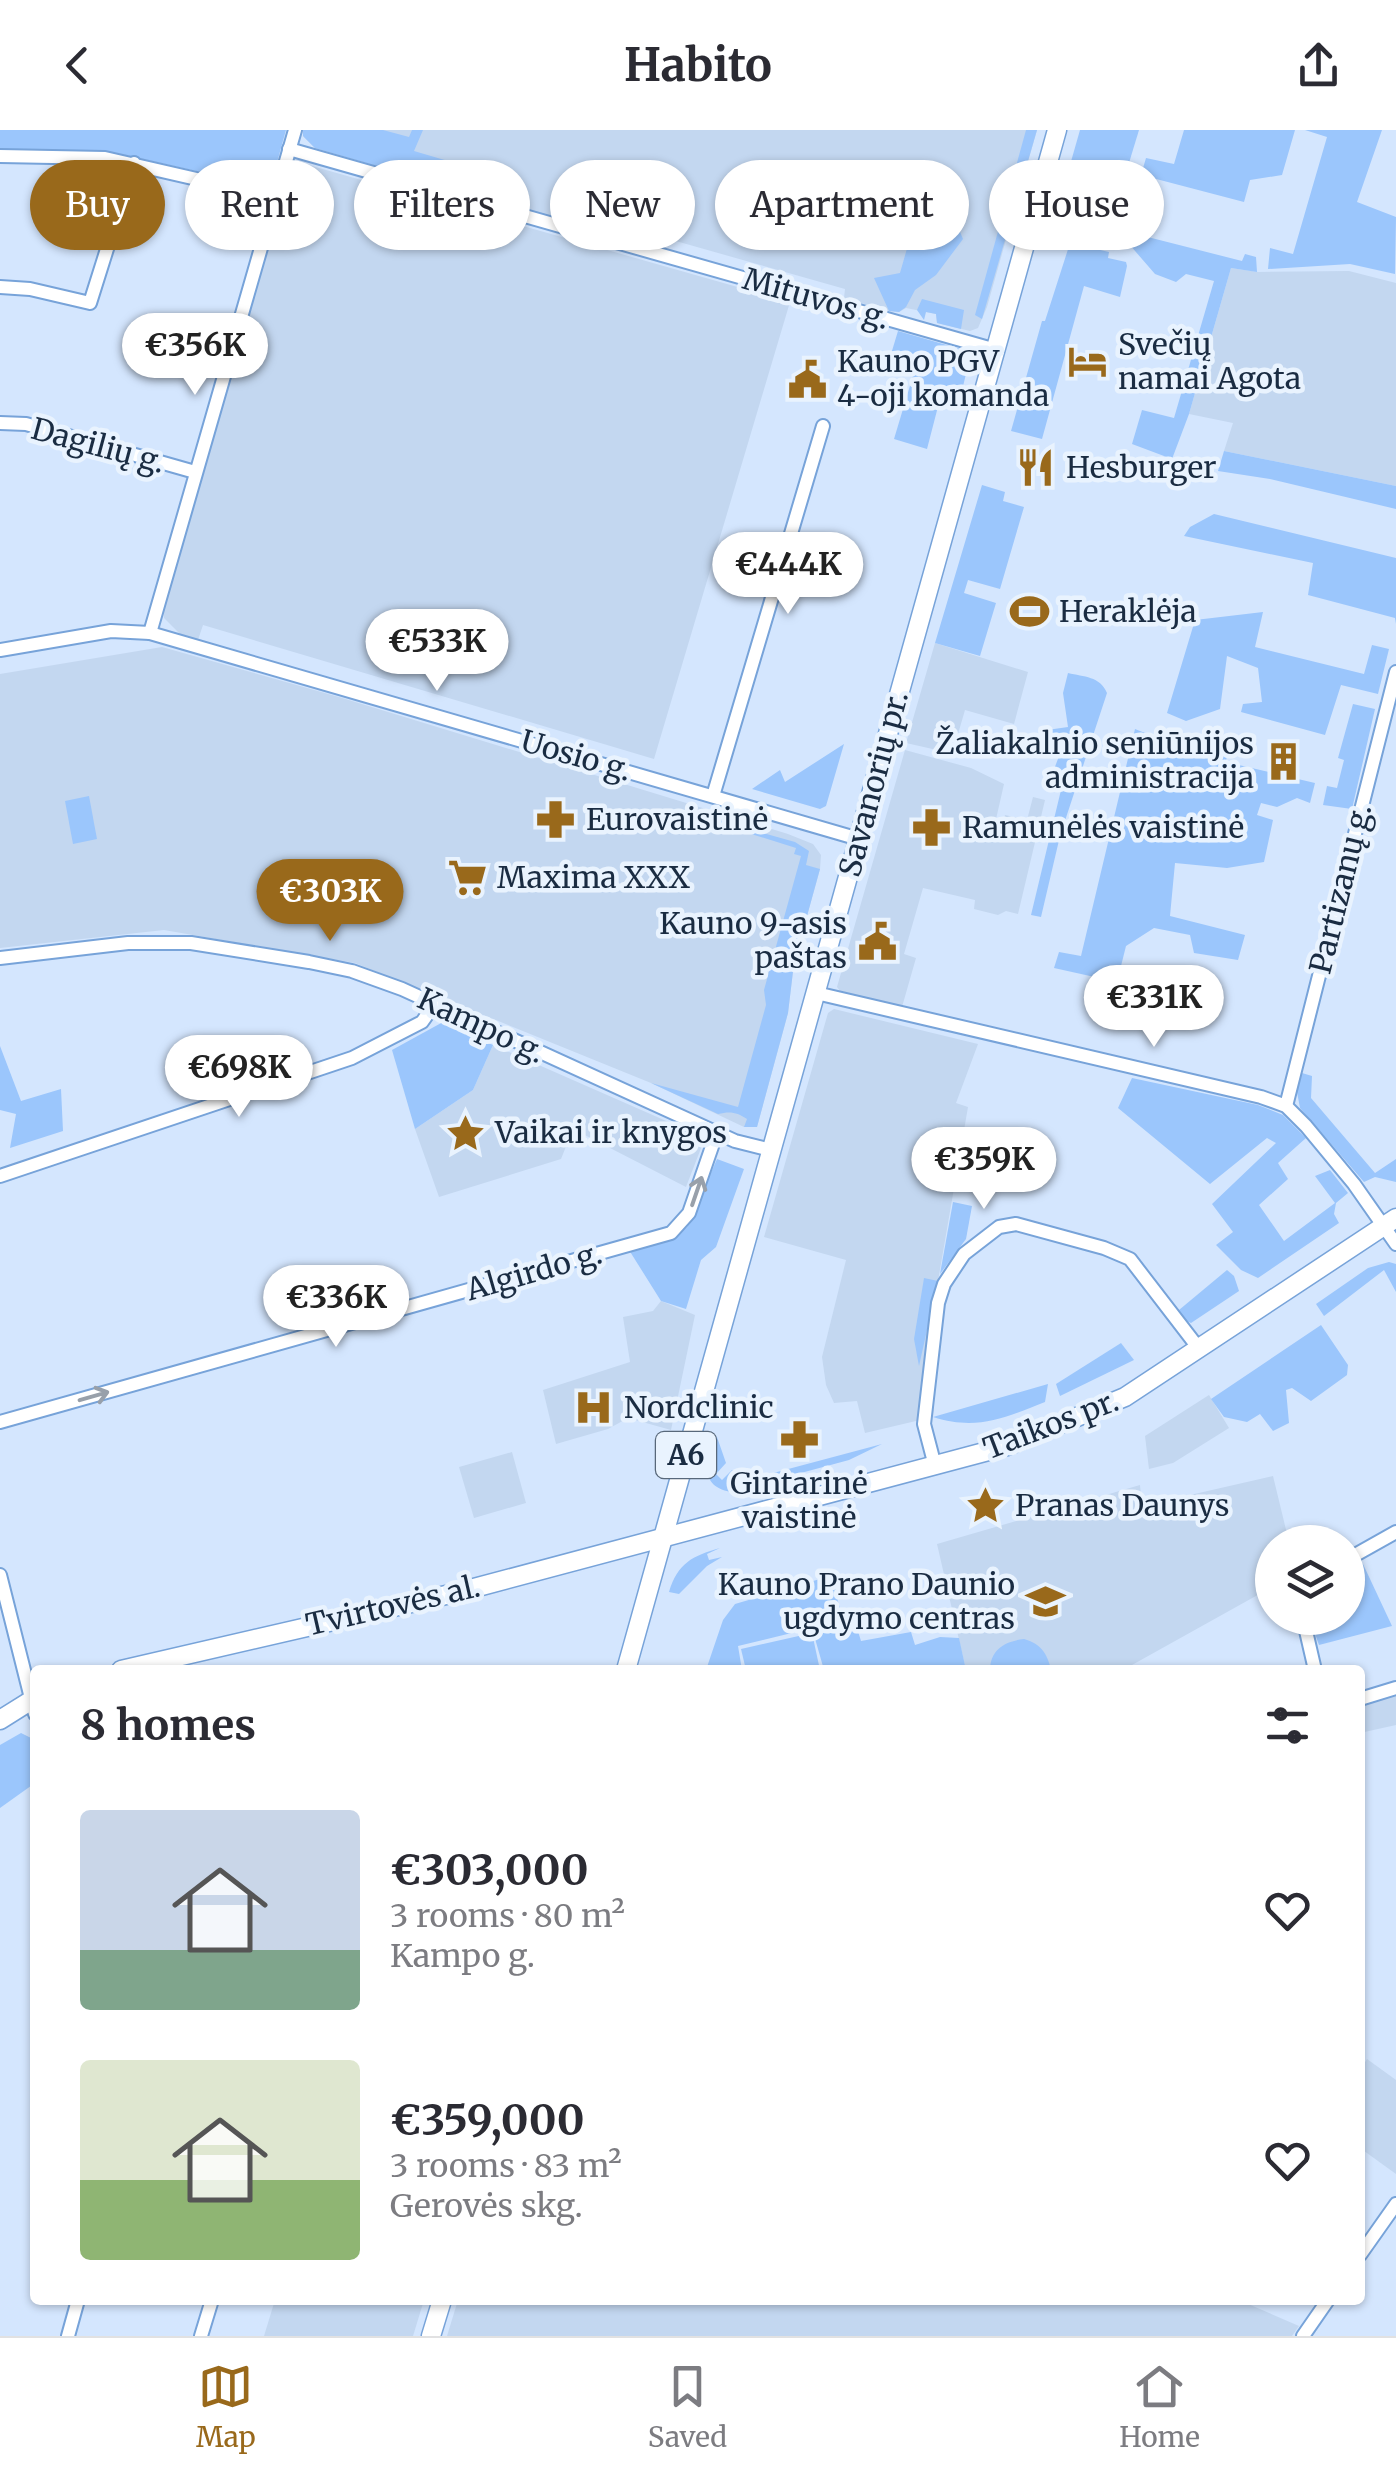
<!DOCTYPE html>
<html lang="en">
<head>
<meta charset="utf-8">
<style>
	:root { --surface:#fff; --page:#f2f2f3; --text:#2b2b33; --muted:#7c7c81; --line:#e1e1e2; --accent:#99691b }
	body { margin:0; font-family:Merriweather,serif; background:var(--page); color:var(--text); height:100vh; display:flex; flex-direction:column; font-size:38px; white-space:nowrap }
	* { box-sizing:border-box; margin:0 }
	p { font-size:32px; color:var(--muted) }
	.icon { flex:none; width:55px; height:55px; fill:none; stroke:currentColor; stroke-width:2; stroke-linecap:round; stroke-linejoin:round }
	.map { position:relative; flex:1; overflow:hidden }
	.drawer { position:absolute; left:30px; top:1535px; width:1335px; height:640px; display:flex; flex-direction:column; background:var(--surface); border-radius:10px; box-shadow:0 2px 8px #0004 }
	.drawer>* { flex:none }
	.banner { position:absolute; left:30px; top:30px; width:1338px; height:90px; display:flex; gap:20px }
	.buttons { position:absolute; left:1255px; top:1395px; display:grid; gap:20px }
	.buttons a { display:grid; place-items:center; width:110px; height:110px; border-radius:50%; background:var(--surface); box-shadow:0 2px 8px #0004; font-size:50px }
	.price { position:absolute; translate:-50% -85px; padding:0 22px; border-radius:35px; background:#fff; color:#222; font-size:32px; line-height:65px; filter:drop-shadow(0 2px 5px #0008) }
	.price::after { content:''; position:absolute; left:50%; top:60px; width:30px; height:22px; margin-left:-15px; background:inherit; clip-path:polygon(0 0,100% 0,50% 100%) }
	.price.current { background:var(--accent); color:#fff }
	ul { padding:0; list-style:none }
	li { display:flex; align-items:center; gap:30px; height:250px; padding:0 50px }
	li span { display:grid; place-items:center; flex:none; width:280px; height:200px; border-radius:10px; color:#555 }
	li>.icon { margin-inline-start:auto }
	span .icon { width:120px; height:120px; fill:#fffc; stroke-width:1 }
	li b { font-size:42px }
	h2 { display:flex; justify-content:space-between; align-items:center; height:120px; padding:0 50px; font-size:42px }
	.pill { padding:0 35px; border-radius:45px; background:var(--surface); box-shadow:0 2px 8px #0004; font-size:35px; line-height:90px }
	.pill.current { background:var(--accent); color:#fff }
	header { display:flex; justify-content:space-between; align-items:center; height:130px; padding:0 50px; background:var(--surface); font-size:45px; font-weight:700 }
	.tabs { display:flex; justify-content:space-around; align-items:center; height:140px; border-top:2px solid var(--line); background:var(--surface); font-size:28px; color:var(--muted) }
	.tabs a { display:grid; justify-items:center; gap:5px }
	.tabs .current { color:var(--accent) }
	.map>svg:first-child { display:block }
	.built { fill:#c3d7f0 }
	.green { fill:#9bc6fc }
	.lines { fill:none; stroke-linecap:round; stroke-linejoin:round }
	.minor-casing { stroke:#77a3d9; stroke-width:16 }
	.major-casing { stroke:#77a3d9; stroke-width:21 }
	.minor { stroke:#fff; stroke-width:12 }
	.major { stroke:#fff; stroke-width:18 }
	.oneway { stroke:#98a0aa }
	.labels { text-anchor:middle; stroke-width:9; stroke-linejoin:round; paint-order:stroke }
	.shield { fill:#e9f3fe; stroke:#58687a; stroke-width:2.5 }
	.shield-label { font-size:28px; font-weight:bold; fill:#1a2c42 }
	.street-label { font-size:30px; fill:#1a2c42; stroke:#e9f3fe }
	.poi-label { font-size:30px; fill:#1a2c42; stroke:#e9f3fe; text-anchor:start }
</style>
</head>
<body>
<header><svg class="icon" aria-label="back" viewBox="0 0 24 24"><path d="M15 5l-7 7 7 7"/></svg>Habito<svg class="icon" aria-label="share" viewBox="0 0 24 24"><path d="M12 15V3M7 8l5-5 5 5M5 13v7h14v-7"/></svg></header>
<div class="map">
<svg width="1396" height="2206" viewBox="0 0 1396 2206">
	<rect width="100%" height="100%" fill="#d4e6fe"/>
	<g class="built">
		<polygon points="303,0 1037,0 987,177 978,198 970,201 937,193 936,184 906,178 899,182 889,181 844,168 845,159 637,100 632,105 623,107 315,18 303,6"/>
		<polygon points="305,34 790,172 654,629 203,495 198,510 180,504 164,488 163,478 286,55 292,40"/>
		<polygon points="1231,138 1258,142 1349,141 1396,153 1396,356 1224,321 1233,293 1189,284"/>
		<polygon points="935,513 1028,542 1014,594 965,580 958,604 944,600 937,620 906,613"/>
		<polygon points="162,517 339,567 788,704 813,714 821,725 820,739 794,833 788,883 757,997 744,997 651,953 355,833 164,800 0,818 0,544"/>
		<polygon points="905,620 971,638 1004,654 994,698 1002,698 1005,685 1027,690 1033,667 1045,670 1018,784 1006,781 998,785 974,779 975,770 923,758 904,824 916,828 902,877 840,861 837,857"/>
		<polygon points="834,879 978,914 956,973 968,977 938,1151 948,1158 939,1193 933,1287 865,1303 857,1271 834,1273 826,1255 822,1227 846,1130 764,1107 828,883"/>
		<polygon points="493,915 705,1008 686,1057 573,999 561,1029 439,1067 415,999 473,960"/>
		<polygon points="661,1171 695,1185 671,1300 628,1288 608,1299 556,1314 543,1260 630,1232 623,1187 653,1181"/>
		<polygon points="1209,1265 1229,1298 1173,1333 1149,1339 1145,1306"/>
		<polygon points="512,1322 526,1373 474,1388 459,1337"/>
		<polygon points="1273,1346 1289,1412 1272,1412 1272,1457 1123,1540 966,1540 937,1414 1140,1355 1142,1376"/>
		<polygon points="1396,1564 1396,1595 1360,1603 1360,1574"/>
		<polygon points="1367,1929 1396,1950 1396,2044 1360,2018 1360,1940"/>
		<polygon points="275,2170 424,2170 413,2206 264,2206"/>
		<polygon points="458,2170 1239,2170 1299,2196 1292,2206 447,2206"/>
	</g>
	<g class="green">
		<polygon points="0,0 286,0 273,47 264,53 254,54 116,23 0,20"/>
		<polygon points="303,0 383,0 409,7 412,0 423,0 414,21 465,36 456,59 315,18 303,6"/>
		<polygon points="1026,0 1037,0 982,189 975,185"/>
		<polygon points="1080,0 1139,0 1125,46 1070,35"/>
		<polygon points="1184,0 1295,0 1282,45 1250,50 1244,72 1141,45 1146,28 1174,34"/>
		<polygon points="1305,0 1382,0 1357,72 1396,87 1395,144 1350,134 1268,139 1270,118 1293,124 1327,7"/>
		<polygon points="928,45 938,63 949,66 962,62 966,71 958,97 963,109 936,145 915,160 906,177 899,182 889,181 874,148 900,143"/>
		<polygon points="1066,48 1099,56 1087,106 1053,97"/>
		<polygon points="1132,103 1242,131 1245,124 1256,127 1257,142 1231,138 1189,284 1172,329 1132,314 1142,280 1174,288 1214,151 1186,144 1176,152 1155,144 1129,114"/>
		<polygon points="1070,113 1109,122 1108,128 1126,132 1127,136 1120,167 1084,156 1042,309 1011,301 1042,191 1045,191"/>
		<polygon points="922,169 964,180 961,199 937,193 936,184 926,182 924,190 917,180"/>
		<polygon points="898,201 964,220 970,227 960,269 941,265 927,319 894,309 918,229 900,223 892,246 885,244"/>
		<polygon points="1224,321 1396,356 1396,379 1270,349 1218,341"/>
		<polygon points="982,355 1005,362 1003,371 1024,377 1000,459 968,450 964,463 996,473 980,526 935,513"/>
		<polygon points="1214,384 1396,428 1396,494 1395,488 1308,465 1313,433 1184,406 1190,397"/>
		<polygon points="1263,482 1255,517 1364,544 1372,515 1389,519 1378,564 1341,555 1325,605 1241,582 1243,574 1262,572 1258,538 1227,526 1220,579 1186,591 1167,583 1195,490"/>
		<path d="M1068,543C1084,547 1100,546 1107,563L1060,706L1041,787L1031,785L1061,660L1048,655L1061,621L1047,600L1068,597L1063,563Z"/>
		<polygon points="1353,574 1375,579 1352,679 1323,675 1327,656 1337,658 1344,630 1338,628"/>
		<polygon points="1135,599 1205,627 1227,624 1226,632 1315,653 1310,673 1297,668 1277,677 1261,673 1257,685 1273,690 1264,732 1227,738 1175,733 1170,786 1245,805 1238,830 1194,823 1190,805 1154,798 1126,816 1117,852 1054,838 1059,822 1081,826"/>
		<polygon points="844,614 826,676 820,679 752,659 780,640 785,652"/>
		<polygon points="89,666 97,709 73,714 65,671"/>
		<path d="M714,689L795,712L809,721L806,735L820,739L794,833L788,883L757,997H744L747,989C737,982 730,981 718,984L651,953L738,977L766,875L764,860L801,726L794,724L796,718L713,692Z"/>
		<polygon points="443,892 493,915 473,960 415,999 392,920"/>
		<polygon points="0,916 21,971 61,959 63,1001 10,1018 16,984 0,980"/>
		<polygon points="1302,943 1312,946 1311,968 1375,1043 1396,1029 1396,1052 1375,1047 1364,1052 1300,978 1297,962"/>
		<polygon points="1132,948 1258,975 1283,985 1306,1008 1278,1033 1288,1049 1259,1075 1284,1111 1335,1073 1315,1046 1330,1040 1348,1063 1336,1073 1334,1084 1339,1093 1258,1148 1241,1140 1216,1115 1233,1102 1212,1074 1276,1013 1267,1008 1210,1054 1118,978"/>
		<polygon points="717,1029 744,1039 716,1117 701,1130 686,1179 661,1171 629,1120 678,1104 687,1097"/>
		<polygon points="953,1072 972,1076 966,1109 940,1144"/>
		<polygon points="1389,1132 1396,1134 1396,1162 1384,1140 1324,1186 1316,1174 1368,1138"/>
		<polygon points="1227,1140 1234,1146 1239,1161 1191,1193 1182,1189 1179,1180"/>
		<polygon points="924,1148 938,1151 919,1236 914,1209"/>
		<polygon points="1321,1195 1348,1235 1347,1245 1311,1271 1292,1258 1286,1260 1289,1293 1273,1301 1260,1284 1247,1292 1224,1287 1211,1269"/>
		<polygon points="1121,1213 1134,1230 1060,1266 1056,1254"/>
		<path d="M1048,1254L1045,1272C1004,1288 977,1301 933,1287Z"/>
		<path d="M713,1306L717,1307L726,1333L716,1344L722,1350L732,1340L751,1349L882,1314L849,1330L731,1362C698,1356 706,1330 713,1306Z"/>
		<path d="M720,1418L707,1424L709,1430L722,1427L707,1436L679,1464L669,1462C678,1433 692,1426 720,1418Z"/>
		<polygon points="1358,1431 1363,1434 1392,1496 1319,1515 1314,1501 1318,1499 1315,1488 1348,1488 1348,1453 1362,1443"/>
		<polygon points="830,1446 842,1484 852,1482 861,1511 911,1502 915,1515 940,1507 959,1508 966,1540 824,1540 812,1498 738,1516 742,1540 707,1537 723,1490 735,1474"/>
		<polygon points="812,1503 820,1540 746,1540 741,1519"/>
		<path d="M1024,1509C1041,1514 1047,1523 1051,1540H990C990,1519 1006,1511 1024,1509Z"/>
		<polygon points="21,1603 33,1609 35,1653 0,1678 0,1615"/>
	</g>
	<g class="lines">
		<defs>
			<g id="minor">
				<polyline points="289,19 996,220"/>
				<polyline points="0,26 105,28 275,67"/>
				<polyline points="0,157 30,159 90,173 134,33"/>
				<polyline points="0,293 26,294 195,342"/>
				<polyline points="150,503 295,0"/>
				<polyline points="0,520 111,501 150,503 859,709"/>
				<polyline points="713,666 823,296"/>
				<polyline points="0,828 128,813 191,813 309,832 352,841 402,859 735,1011 771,1020"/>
				<polyline points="816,863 1261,967 1286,976 1306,996 1354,1054 1396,1114"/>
				<polyline points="1286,976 1396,542"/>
				<polyline points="0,1046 352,928 422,892 434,875"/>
				<polyline points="0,1292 671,1103 689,1083 717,1002"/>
				<polyline points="935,1336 924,1294 938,1173 944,1154 964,1124 999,1097 1016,1094 1104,1118 1130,1129 1200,1220"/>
				<polyline points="1348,1429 1396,1402"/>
				<polyline points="0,1445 35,1584"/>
				<polyline points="1303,1488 1315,1540"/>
				<polyline points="1360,1569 1396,1558"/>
				<polyline points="1360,2125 1396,2074"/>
				<polyline points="68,2206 78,2170"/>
				<polyline points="201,2206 212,2170"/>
				<polyline points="1303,2206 1328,2170"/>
			</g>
			<g id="major">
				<polyline points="121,1540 459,1462 1007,1316 1125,1267 1396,1088"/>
				<polyline points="626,1540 1057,0"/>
				<polyline points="0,1590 35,1568"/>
				<polyline points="431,2206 442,2170"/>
			</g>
		</defs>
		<use href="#minor" class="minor-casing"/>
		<use href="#major" class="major-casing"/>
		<use href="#minor" class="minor"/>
		<use href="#major" class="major"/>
	</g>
	<defs><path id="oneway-shaft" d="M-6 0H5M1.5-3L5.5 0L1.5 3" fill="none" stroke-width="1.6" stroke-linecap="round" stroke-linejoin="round" transform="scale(2.5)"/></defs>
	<g class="oneway">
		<use href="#oneway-shaft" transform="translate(697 1061) rotate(-71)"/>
		<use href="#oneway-shaft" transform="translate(94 1266) rotate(-16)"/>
	</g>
	<defs>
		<symbol id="hotel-bare" viewBox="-9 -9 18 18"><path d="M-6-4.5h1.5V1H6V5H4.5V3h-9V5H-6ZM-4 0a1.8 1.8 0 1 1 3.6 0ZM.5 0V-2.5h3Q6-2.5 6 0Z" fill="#99691b" stroke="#e9f3fe" stroke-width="2.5" paint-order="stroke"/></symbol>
		<symbol id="civic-bare" viewBox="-9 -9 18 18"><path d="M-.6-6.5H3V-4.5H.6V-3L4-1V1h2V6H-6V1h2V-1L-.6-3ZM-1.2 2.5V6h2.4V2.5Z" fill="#99691b" stroke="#e9f3fe" stroke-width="2.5" paint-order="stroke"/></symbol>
		<symbol id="restaurant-bare" viewBox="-9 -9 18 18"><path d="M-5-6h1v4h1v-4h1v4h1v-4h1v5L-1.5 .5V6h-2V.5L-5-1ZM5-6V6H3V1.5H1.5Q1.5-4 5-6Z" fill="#99691b" stroke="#e9f3fe" stroke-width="2.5" paint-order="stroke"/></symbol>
		<symbol id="stadium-bare" viewBox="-9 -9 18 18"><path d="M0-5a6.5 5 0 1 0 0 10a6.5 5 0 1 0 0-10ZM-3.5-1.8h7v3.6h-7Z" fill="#99691b" stroke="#e9f3fe" stroke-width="2.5" paint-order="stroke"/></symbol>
		<symbol id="building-bare" viewBox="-9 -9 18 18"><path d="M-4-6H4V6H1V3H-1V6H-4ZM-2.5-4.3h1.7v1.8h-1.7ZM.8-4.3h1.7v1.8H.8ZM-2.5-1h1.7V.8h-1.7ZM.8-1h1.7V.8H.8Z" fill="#99691b" stroke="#e9f3fe" stroke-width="2.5" paint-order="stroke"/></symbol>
		<symbol id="pharmacy-bare" viewBox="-9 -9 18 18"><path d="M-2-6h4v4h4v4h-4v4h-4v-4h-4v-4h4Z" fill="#99691b" stroke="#e9f3fe" stroke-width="2.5" paint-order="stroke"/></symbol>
		<symbol id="supermarket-bare" viewBox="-9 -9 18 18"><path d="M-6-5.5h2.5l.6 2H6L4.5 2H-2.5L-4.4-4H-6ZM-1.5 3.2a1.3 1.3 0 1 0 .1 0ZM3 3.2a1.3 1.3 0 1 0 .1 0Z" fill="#99691b" stroke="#e9f3fe" stroke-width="2.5" paint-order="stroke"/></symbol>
		<symbol id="sight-bare" viewBox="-9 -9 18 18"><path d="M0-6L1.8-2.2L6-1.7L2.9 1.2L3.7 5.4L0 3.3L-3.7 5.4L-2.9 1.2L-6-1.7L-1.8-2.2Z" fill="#99691b" stroke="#e9f3fe" stroke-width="2.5" paint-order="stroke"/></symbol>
		<symbol id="hospital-bare" viewBox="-9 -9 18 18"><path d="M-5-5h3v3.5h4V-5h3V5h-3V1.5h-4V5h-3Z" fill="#99691b" stroke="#e9f3fe" stroke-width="2.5" paint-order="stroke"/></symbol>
		<symbol id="school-bare" viewBox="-9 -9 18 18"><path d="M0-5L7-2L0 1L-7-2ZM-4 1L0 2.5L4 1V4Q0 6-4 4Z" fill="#99691b" stroke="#e9f3fe" stroke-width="2.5" paint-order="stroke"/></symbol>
	</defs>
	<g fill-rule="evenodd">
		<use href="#hotel-bare" x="1060" y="204" width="55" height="55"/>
		<use href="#civic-bare" x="780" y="222" width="55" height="55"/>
		<use href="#restaurant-bare" x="1008" y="310" width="55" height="55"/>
		<use href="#stadium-bare" x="1002" y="454" width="55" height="55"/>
		<use href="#building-bare" x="1256" y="604" width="55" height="55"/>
		<use href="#pharmacy-bare" x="528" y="662" width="55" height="55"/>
		<use href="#pharmacy-bare" x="904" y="670" width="55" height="55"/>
		<use href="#supermarket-bare" x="440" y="720" width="55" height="55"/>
		<use href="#civic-bare" x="850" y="784" width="55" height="55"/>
		<use href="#sight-bare" x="438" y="976" width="55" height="55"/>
		<use href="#hospital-bare" x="566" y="1250" width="55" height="55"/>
		<use href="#pharmacy-bare" x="772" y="1282" width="55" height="55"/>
		<use href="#sight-bare" x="958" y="1348" width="55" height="55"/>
		<use href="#school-bare" x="1018" y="1444" width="55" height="55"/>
	</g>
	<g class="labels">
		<rect class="shield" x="656" y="1302" width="60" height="46" rx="8"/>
		<g class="shield-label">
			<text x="686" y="1335">A6</text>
		</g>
		<g class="street-label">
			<text transform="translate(816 169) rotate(16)" y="10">Mituvos g.</text>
			<text transform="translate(98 316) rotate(15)" y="10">Dagilių g.</text>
			<text transform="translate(576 626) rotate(16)" y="10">Uosio g.</text>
			<text transform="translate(874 654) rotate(-75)" y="10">Savanorių pr.</text>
			<text transform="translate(1341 759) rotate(-76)" y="10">Partizanų g.</text>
			<text transform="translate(481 896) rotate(25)" y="10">Kampo g.</text>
			<text transform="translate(534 1142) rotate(-16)" y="10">Algirdo g.</text>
			<text transform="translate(1051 1295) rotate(-21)" y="10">Taikos pr.</text>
			<text transform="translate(393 1476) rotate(-13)" y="10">Tvirtovės al.</text>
		</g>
		<g class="poi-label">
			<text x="1118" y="225">Svečių<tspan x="1118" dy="34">namai Agota</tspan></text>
			<text x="837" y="242">Kauno PGV<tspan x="837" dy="34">4-oji komanda</tspan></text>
			<text x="1066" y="348">Hesburger</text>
			<text x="1059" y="492">Heraklėja</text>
			<text x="1254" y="624" text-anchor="end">Žaliakalnio seniūnijos<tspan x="1254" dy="34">administracija</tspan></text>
			<text x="586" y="700">Eurovaistinė</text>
			<text x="962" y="708">Ramunėlės vaistinė</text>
			<text x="497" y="758">Maxima XXX</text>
			<text x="847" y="804" text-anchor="end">Kauno 9-asis<tspan x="847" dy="34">paštas</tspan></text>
			<text x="495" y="1013">Vaikai ir knygos</text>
			<text x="624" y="1288">Nordclinic</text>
			<text x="799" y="1364" text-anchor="middle">Gintarinė<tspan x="799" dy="34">vaistinė</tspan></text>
			<text x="1015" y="1386">Pranas Daunys</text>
			<text x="1015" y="1465" text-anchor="end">Kauno Prano Daunio<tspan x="1015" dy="34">ugdymo centras</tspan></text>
		</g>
	</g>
</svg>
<div class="buttons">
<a><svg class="icon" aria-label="layers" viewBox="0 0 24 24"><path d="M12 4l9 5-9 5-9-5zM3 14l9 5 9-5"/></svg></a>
</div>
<b class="price" style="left:195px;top:268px">€356K</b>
<b class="price" style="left:788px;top:487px">€444K</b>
<b class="price" style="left:437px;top:564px">€533K</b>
<b class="price current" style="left:330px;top:814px">€303K</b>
<b class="price" style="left:1154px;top:920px">€331K</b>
<b class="price" style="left:239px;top:990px">€698K</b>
<b class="price" style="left:984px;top:1082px">€359K</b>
<b class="price" style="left:336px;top:1220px">€336K</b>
<div class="banner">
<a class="pill current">Buy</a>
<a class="pill">Rent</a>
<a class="pill">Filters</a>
<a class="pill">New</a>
<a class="pill">Apartment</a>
<a class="pill">House</a>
</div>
<section class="drawer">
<h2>8 homes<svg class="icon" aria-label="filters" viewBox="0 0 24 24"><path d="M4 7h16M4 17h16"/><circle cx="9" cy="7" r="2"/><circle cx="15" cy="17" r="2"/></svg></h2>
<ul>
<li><span style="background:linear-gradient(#c9d6e8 70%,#7fa58c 0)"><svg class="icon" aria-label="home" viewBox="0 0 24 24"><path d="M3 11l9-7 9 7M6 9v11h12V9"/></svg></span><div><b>€303,000</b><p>3 rooms · 80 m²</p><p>Kampo g.</p></div><svg class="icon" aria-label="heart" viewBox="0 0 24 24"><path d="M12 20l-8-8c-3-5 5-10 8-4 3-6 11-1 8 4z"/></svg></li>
<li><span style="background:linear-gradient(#dfe7d0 60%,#8fb573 0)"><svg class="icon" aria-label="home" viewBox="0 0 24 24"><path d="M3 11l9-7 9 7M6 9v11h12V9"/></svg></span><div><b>€359,000</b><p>3 rooms · 83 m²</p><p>Gerovės skg.</p></div><svg class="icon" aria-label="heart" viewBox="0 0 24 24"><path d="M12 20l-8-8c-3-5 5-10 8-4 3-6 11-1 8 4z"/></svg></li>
</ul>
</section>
</div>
<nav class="tabs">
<a class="current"><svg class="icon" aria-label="map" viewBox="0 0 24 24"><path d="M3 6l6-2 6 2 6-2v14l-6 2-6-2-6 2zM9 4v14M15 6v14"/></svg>Map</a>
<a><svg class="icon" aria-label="saved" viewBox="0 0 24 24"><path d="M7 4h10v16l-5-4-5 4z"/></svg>Saved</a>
<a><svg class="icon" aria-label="home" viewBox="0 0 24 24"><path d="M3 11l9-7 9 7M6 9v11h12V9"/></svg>Home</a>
</nav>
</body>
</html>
